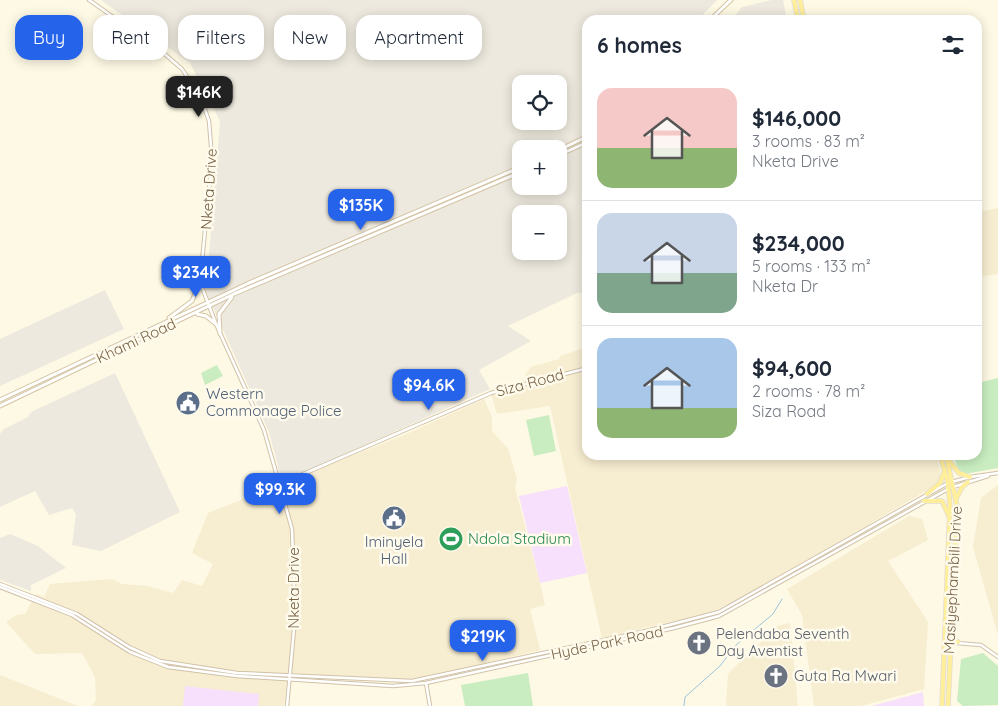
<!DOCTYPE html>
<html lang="en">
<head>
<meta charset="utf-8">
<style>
	:root { --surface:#fff; --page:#f6f6f7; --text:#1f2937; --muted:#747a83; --line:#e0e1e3; --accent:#2563eb }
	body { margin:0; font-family:Quicksand,sans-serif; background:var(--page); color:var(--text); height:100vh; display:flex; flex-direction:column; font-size:19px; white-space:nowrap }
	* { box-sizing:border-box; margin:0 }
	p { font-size:16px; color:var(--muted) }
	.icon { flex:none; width:28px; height:28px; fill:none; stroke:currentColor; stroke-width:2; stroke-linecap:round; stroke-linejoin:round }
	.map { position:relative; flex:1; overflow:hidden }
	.drawer { position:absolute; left:582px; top:15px; width:400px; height:445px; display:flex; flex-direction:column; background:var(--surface); border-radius:15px; box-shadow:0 2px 12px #0003 }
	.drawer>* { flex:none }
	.banner { position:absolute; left:15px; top:15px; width:475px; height:45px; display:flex; gap:10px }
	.buttons { position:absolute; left:512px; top:75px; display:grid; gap:10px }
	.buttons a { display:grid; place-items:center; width:55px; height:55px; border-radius:10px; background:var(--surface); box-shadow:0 2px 12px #0003; font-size:25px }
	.price { position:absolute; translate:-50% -42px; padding:0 11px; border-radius:10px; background:var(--accent); color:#fff; font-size:16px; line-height:32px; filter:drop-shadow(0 1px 2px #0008) }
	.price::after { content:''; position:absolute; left:50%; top:30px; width:15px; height:11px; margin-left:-8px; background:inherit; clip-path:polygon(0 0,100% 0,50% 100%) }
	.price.active { background:#222; color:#fff }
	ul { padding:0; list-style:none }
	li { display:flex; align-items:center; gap:15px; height:125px; padding:0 15px }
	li+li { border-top:1px solid var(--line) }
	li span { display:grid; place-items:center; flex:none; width:140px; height:100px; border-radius:15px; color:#555 }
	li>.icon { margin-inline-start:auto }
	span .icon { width:60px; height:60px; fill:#fffc; stroke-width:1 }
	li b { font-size:21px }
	h2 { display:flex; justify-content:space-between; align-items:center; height:60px; padding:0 15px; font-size:21px }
	.tag { padding:0 18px; border-radius:15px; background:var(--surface); box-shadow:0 2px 12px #0003; font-size:18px; line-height:45px }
	.tag.active { background:var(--accent); color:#fff }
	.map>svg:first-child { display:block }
	.residential { fill:#f7edd1 }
	.industrial { fill:#ede9de; fill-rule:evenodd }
	.education { fill:#f6e0fb }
	.green { fill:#c9edc0 }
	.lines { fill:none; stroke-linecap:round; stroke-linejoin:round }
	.stream { stroke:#9bc5dd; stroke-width:1 }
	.tertiary-casing { stroke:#d1c2a9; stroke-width:4.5 }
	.secondary-casing { stroke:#d4c4a5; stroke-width:5 }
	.primary-casing { stroke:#e2ddd7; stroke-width:5.5 }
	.tertiary { stroke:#fff; stroke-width:2.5 }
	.secondary { stroke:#fff; stroke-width:3 }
	.primary { stroke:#ffee9a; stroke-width:4 }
	.labels { text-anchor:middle; stroke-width:5; stroke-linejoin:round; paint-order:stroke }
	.street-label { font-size:15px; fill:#796347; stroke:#fffbec }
	.service-label { font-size:15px; fill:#4e5e75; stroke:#fffbec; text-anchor:start }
	.leisure-label { font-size:15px; fill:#27864d; stroke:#fffbec; text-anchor:start }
	.worship-label { font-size:15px; fill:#5b616d; stroke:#fffbec; text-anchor:start }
</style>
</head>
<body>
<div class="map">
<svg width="998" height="706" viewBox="0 0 998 706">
	<rect width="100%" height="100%" fill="#fef9e4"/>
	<g class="residential">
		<polygon points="998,208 998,274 978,277 978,212"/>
		<polygon points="587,347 588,455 936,455 943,481 755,591 712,612 602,638 550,406 497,414 490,391 526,379 525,375 531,367 559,359 560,356"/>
		<polygon points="484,399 492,417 492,431 508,449 517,479 515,488 540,583 545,605 530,609 540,650 433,676 401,680 288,673 284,706 92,706 96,700 95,677 82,653 35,654 6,622 16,615 25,614 36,594 44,597 50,584 112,579 122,584 147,586 173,593 182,580 202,586 213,564 192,553 208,513 402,436"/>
		<polygon points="998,485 998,635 973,547 981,498"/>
		<polygon points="909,516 922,519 928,540 888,561 928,622 924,689 861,706 814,706 802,615 787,589"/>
		<polygon points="790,623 798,706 726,706 728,674 777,626"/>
		<polygon points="0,675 78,706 0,706"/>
	</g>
	<g class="industrial">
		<path d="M101,0H717L698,20H588L587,293H577L508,326L531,341L479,370L490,389L282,482L269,432L206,292L220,121L190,63ZM521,84H559V121H521ZM521,149H559V186H521ZM521,214H559V251H521Z"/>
		<polygon points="771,0 783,0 787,20 731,20 742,7"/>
		<polygon points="105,290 124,329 0,386 0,339"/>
		<polygon points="115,373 180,512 101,551 72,545 76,514 72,508 49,515 35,491 0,507 0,434 4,429 28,417 31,412"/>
		<polygon points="10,534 38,546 66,568 31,585 31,591 0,580 0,538"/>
	</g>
	<g class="education">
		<polygon points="567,486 587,573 540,583 519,496"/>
		<polygon points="185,686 259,694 258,706 183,706"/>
		<polygon points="923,692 924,706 872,706"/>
	</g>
	<g class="green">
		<polygon points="217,365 223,376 205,385 201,373"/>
		<polygon points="998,378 998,468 965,474 959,471 953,455 978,455 978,383"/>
		<polygon points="549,415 556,451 534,456 526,420"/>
		<polygon points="983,653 998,666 998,705 963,706 957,701 961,659"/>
		<polygon points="528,673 533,706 465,706 461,685"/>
	</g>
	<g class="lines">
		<polyline class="stream" points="684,706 685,697 720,666 736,645 773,614 782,599"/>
		<defs>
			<g id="tertiary">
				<polyline points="89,0 160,50 182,69 201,98 209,121 212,159 200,282 216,324 264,430 292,529 295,618 287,706"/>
				<polyline points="280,484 491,393 588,368"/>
				<polyline points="953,487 988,476"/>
				<polyline points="0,584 77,614 129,647 160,661 237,673 412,681 646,631 719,612 948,483 970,477 998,473"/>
				<polyline points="0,587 72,615 130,652 168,667 237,676 393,686 426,683 674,628 719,616 948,489"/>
				<polyline points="945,642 981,645 998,657"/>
				<polyline points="426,683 430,706"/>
			</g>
			<g id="secondary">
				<polyline points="710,20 731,0"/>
				<polyline points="559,150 588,136"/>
				<polyline points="559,155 588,142"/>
				<polyline points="197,314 206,316 216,324"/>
				<polyline points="169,318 192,301 200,282"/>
				<polyline points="220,334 219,314 232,297"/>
				<polyline points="0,400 249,283 521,167"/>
				<polyline points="0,406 234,294 521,172"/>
			</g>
			<g id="primary">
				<polyline points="794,0 798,20"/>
				<polyline points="800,0 804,20"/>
				<polyline points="940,455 948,483 950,507 942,706"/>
				<polyline points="946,455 957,506 948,706"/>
				<polyline points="950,462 959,473 970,477"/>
				<polyline points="927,494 940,483 944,473"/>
				<polyline points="957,497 962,487 968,482"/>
				<polyline points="924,501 942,501 949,516"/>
				<polyline points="951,636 958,642"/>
			</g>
		</defs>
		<use href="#tertiary" class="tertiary-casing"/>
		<use href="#secondary" class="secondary-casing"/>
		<use href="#primary" class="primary-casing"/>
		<use href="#tertiary" class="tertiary"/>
		<use href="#secondary" class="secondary"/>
		<use href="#primary" class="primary"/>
	</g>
	<defs>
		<symbol id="civic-disc" viewBox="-11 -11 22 22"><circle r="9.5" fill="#5c6f8a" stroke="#fffbec"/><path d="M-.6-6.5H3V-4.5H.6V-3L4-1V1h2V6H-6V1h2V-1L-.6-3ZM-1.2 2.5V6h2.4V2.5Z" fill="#fff"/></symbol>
		<symbol id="stadium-disc" viewBox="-11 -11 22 22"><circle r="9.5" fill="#2e9e5b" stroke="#fffbec"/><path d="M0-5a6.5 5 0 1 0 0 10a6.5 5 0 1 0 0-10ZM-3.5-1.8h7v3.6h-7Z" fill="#fff"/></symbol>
		<symbol id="church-disc" viewBox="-11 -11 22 22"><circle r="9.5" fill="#6b7280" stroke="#fffbec"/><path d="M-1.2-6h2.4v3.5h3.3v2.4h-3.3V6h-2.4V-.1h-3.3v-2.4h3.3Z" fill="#fff"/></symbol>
	</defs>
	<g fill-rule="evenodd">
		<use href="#civic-disc" x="174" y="389" width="28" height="28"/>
		<use href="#civic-disc" x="380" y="504" width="28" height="28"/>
		<use href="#stadium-disc" x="437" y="525" width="28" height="28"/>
		<use href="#church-disc" x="685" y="629" width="28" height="28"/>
		<use href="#church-disc" x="762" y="662" width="28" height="28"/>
	</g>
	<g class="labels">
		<g class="street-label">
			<text transform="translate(209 189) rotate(-86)" y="5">Nketa Drive</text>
			<text transform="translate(136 341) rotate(-25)" y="5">Khami Road</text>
			<text transform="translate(530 383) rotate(-15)" y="5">Siza Road</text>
			<text transform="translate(953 580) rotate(-87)" y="5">Masiyephambili Drive</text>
			<text transform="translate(294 588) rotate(-90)" y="5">Nketa Drive</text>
			<text transform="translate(607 643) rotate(-12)" y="5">Hyde Park Road</text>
		</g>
		<g class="service-label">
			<text x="206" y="399">Western<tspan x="206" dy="17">Commonage Police</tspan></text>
			<text x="394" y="547" text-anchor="middle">Iminyela<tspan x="394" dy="17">Hall</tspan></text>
		</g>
		<g class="leisure-label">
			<text x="468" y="544">Ndola Stadium</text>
		</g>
		<g class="worship-label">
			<text x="716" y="639">Pelendaba Seventh<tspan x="716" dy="17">Day Aventist</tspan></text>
			<text x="794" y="681">Guta Ra Mwari</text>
		</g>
	</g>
</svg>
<div class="buttons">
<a><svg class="icon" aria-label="locate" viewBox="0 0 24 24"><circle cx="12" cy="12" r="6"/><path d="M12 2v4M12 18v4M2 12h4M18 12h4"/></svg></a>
<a>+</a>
<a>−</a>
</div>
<b class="price active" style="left:199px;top:118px">$146K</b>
<b class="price" style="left:361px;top:231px">$135K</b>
<b class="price" style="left:196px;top:298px">$234K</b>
<b class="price" style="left:429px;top:411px">$94.6K</b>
<b class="price" style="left:280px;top:515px">$99.3K</b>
<b class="price" style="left:483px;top:662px">$219K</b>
<div class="banner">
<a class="tag active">Buy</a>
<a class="tag">Rent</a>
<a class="tag">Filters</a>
<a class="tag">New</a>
<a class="tag">Apartment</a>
</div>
<section class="drawer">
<h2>6 homes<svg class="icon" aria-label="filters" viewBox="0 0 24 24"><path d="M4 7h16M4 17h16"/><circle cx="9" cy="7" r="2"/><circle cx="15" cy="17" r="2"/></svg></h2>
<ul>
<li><span style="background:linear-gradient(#f6c9c9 60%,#8fb573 0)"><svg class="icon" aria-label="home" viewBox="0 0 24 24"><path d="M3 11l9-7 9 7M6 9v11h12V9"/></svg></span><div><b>$146,000</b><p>3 rooms · 83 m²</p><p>Nketa Drive</p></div></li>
<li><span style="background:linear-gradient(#c9d6e8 60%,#7fa58c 0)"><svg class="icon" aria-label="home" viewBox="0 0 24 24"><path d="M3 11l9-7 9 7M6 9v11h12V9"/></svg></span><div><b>$234,000</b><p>5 rooms · 133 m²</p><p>Nketa Dr</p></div></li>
<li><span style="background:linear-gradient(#a9c7e8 70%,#8fb573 0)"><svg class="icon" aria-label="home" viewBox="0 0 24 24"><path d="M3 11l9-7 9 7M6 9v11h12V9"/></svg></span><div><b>$94,600</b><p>2 rooms · 78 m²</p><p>Siza Road</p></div></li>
</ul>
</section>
</div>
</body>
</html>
